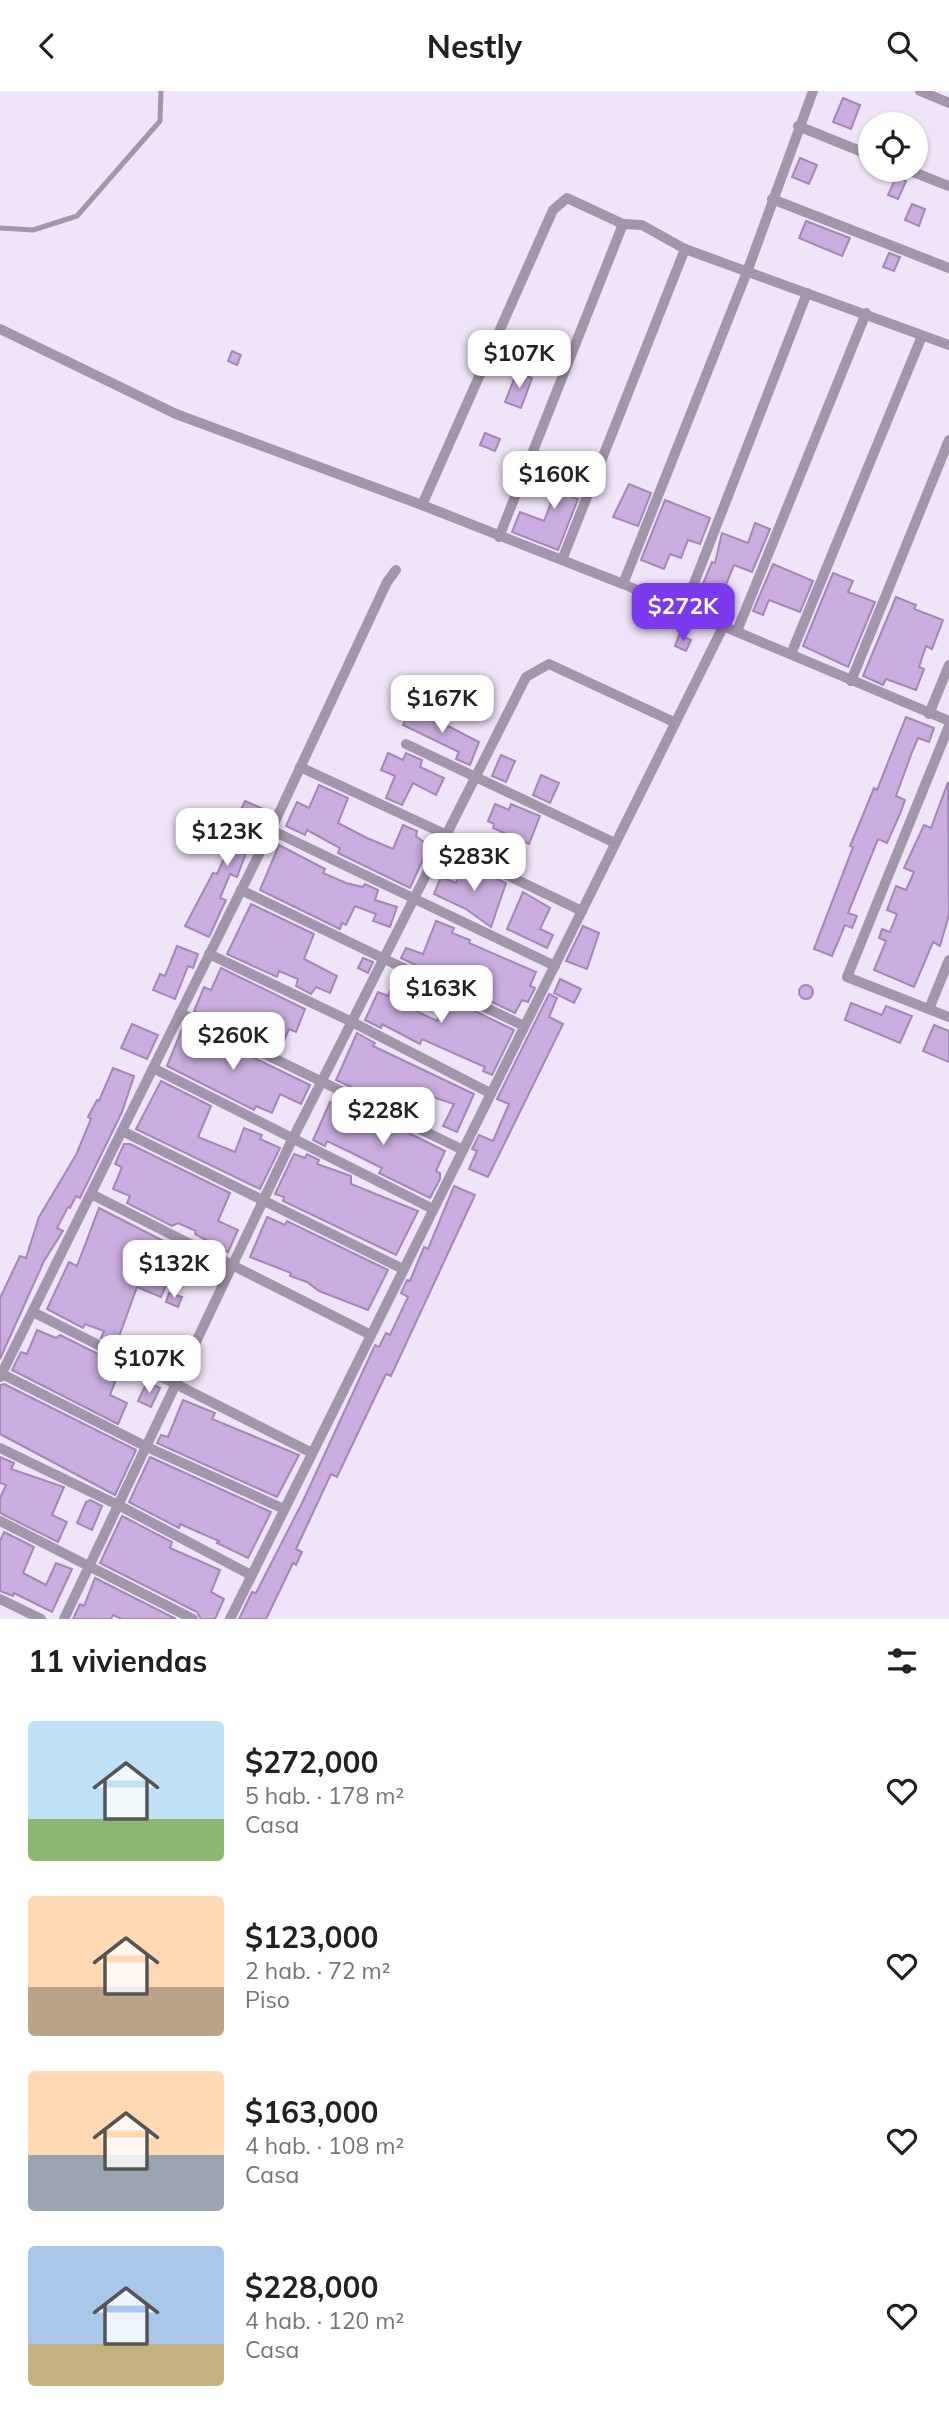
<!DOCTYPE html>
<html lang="es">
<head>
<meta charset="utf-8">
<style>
	:root { --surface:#fff; --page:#f6f6f6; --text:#202124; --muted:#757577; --accent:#7c3aed }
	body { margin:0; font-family:Mulish,sans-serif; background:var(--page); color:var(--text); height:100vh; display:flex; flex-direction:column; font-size:26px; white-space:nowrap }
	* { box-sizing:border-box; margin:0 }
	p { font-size:23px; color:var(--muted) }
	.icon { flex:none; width:38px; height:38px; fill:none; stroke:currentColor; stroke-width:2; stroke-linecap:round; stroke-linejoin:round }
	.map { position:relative; height:1528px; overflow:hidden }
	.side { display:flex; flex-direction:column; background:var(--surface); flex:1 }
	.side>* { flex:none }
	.tools { position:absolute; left:858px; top:21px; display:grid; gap:14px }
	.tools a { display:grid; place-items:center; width:70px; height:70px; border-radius:50%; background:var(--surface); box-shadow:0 2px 5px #0004; font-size:35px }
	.price { position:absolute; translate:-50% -60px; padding:0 16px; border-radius:14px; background:#fff; color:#222; font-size:23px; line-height:46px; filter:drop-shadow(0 2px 4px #0008) }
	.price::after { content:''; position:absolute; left:50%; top:42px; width:21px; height:16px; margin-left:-10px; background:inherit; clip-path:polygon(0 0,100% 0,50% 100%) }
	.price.current { background:var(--accent); color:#fff }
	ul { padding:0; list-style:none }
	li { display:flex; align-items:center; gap:21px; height:175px; padding:0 28px }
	li span { display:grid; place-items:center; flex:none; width:196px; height:140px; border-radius:7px; color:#555 }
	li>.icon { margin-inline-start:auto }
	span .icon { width:84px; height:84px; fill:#fffc; stroke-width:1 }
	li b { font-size:30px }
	h2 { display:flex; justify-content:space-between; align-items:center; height:84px; padding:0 28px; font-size:30px }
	header { display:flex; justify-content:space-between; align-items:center; height:91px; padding:0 28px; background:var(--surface); font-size:32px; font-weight:700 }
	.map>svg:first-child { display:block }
	.building { fill:#caacde; stroke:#a487b7; stroke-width:2 }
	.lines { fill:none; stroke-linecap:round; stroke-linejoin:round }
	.service { stroke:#a396ac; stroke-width:5 }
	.minor { stroke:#a396ac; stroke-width:10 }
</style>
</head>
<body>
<header><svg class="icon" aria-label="back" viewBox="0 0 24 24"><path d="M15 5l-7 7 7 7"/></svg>Nestly<svg class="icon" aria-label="search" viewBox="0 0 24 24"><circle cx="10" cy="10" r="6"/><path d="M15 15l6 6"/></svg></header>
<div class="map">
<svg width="949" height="1528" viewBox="0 0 949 1528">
	<rect width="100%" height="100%" fill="#f0e4f9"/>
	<g class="building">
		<polygon points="843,7 860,14 851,38 833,31"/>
		<polygon points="800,67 817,74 809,93 792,86"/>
		<polygon points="896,86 906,90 898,108 888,104"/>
		<polygon points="912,113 925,118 919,135 905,129"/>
		<polygon points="806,130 850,147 842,165 799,147"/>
		<polygon points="889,162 900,166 894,180 883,176"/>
		<polygon points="232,260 241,264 237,274 228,270"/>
		<polygon points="517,281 532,287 521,317 505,311"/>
		<polygon points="485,342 500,348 495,360 480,354"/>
		<polygon points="568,368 585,375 572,406 578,408 558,459 512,441 520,421 544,430"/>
		<polygon points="629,393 651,402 638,435 613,426"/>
		<polygon points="665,409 710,427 700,453 688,449 681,467 670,463 664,478 641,469"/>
		<polygon points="755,432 770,438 752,481 734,474 722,503 702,495 712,471 715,472 722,442 748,452"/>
		<polygon points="773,473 813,490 800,521 769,509 763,524 753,520"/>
		<polygon points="833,482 853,490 848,501 875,511 848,576 803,555"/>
		<polygon points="896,506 916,514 914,518 943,529 932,558 926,555 919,576 924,578 916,599 886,588 883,594 863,585"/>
		<polygon points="679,544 691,549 686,560 675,555"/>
		<polygon points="411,616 479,651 470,674 456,668 459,661 403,634"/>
		<polygon points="906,626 934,637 929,651 918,647 912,661 896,705 905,709 900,723 887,752 878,748 848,822 857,825 852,837 845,834 832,865 814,858 853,756 850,755 856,741 874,697 877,699"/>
		<polygon points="388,662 403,669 406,662 422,669 420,676 444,687 436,704 413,692 402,714 386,707 395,685 381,679"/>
		<polygon points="501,664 515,670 506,691 492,685"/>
		<polygon points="541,684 559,692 550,712 533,704"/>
		<polygon points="948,691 949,824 940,855 933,851 914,896 874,879 886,850 879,847 882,838 890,841 897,823 887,819 896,795 906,799 914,781 904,777 924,734 931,737"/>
		<polygon points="319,694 348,707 338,732 367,747 393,758 403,734 417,740 416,745 429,755 410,797 338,762 340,757 307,739 305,744 286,735 297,711 309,717"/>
		<polygon points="245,710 270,721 261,741 257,739 251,749 237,786 230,783 220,807 226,809 209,846 185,835 213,782 217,783 227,761 222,759"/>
		<polygon points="495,713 509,719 511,713 540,725 529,753 493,737 494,733 488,730"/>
		<polygon points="279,754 325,778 323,782 346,792 363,796 365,793 378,799 375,809 397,816 390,836 373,830 376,823 355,815 346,834 342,832 340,838 260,799"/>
		<polygon points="464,772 506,792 491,836 466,818 434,803 441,786 456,792"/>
		<polygon points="523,801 550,817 540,838 553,844 547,857 507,838"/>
		<polygon points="251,813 314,843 304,868 337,885 330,902 316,896 311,903 296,895 298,888 279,880 277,886 227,863"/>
		<polygon points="436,830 454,837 452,842 470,849 469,852 536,881 530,895 535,897 528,911 522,909 515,922 401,867 406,857 423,863"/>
		<polygon points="583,835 599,842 587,878 566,870"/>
		<polygon points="177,855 198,863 193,877 188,875 175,908 153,899 160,883 165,885"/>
		<polygon points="363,867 373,871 368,882 358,877"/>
		<polygon points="221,877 305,918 296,941 289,938 279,961 266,955 272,941 249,932 244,944 194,920 204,896 211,899"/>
		<polygon points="397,883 424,896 414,919 437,930 446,906 514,939 492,984 483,980 485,976 422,948 420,953 382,933 381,937 365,929 378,901 388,905"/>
		<polygon points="560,888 581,898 574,912 554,902"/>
		<circle cx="806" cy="901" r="7"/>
		<polygon points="549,903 557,907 549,926 563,933 488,1086 469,1078 477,1060 472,1058 479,1044 493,1050 509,1013 497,1008"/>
		<polygon points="851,912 882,924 886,915 912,925 900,952 845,929"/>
		<polygon points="132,933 158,944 147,968 121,957"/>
		<polygon points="184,933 310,994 301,1013 280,1003 272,1022 256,1015 254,1019 167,975"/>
		<polygon points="934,934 949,940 949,971 923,960"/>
		<polygon points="357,942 375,952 373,955 474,1003 457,1041 443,1035 454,1013 415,1000 407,1023 336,989"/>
		<polygon points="113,977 134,985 122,1021 80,1107 76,1105 70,1117 68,1116 57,1137 63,1140 44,1170 0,1268 0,1207 20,1165 26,1167 39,1126 76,1064 91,1028 88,1026 97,1009 99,1010"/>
		<polygon points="161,990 211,1015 198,1046 235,1061 244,1037 262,1044 260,1048 280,1057 260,1098 136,1038"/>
		<polygon points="330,1011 346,1018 348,1012 445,1060 436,1080 440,1082 440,1088 430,1107 379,1082 382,1077 348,1060 327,1050 325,1055 313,1049"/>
		<polygon points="124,1053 130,1053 230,1102 218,1130 238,1139 228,1161 195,1143 196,1140 178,1132 172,1135 127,1112 130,1105 113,1098 122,1076 115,1073"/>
		<polygon points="294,1063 305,1067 307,1063 319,1069 317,1073 351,1085 351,1093 418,1120 396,1164 283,1110 284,1106 275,1103"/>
		<polygon points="454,1095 475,1104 391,1285 386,1283 337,1386 331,1383 296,1458 302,1461 296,1474 293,1472 266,1528 239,1528 252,1501 256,1502 303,1410 375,1254 379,1256 386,1242 390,1244 408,1206 401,1202 407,1189 410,1190 424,1156 428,1158"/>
		<polygon points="99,1117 181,1159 161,1206 137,1196 116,1254 101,1247 104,1240 85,1233 83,1237 47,1218 69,1171 77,1175"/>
		<polygon points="267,1126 285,1134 287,1130 388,1179 368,1219 319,1200 307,1191 290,1185 291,1182 250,1166"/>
		<polygon points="169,1202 182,1206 178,1216 166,1211"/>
		<polygon points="37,1239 56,1247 60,1244 106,1267 104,1272 120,1278 110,1304 127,1312 118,1333 12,1279 21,1261 27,1263"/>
		<polygon points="147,1291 160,1297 151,1316 138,1310"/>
		<polygon points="4,1293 136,1359 115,1404 0,1343 0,1294"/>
		<polygon points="183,1309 215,1322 212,1328 299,1364 277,1406 157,1352 161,1344 168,1346"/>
		<polygon points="0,1366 14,1372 11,1378 64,1396 52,1424 67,1431 58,1451 0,1422 0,1407 6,1394 0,1392"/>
		<polygon points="150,1366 271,1421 248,1467 217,1452 219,1450 180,1433 179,1437 129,1411"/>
		<polygon points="90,1409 102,1415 92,1439 77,1432 86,1411"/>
		<polygon points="122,1425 172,1451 170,1457 220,1479 211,1501 224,1508 215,1528 201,1528 197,1521 100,1472"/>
		<polygon points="4,1441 34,1456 23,1482 46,1494 56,1472 72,1478 52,1521 14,1502 13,1505 0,1500 0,1450"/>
		<polygon points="95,1487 176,1528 122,1528 113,1524 111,1528 73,1528 80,1513 84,1515"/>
	</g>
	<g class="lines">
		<polyline class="service" points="0,137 33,139 77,125 160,30 161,0"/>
		<g class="minor">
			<polyline points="920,0 949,12"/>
			<polyline points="798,35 870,64"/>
			<polyline points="908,79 949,95"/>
			<polyline points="772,108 949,177"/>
			<polyline points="0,238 176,323 422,414 623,493 949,630"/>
			<polyline points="422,414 553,119 567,107 623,133"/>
			<polyline points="499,446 623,133 642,134 685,158 949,254"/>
			<polyline points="562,469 685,158"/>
			<polyline points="623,493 747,181 813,0"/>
			<polyline points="684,518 807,202"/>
			<polyline points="737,540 866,222"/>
			<polyline points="791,563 922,245"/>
			<polyline points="851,590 949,349"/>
			<polyline points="929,623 949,574"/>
			<polyline points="949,635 847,886 949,926"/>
			<polyline points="406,653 615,752"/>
			<polyline points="300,676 447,744"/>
			<polyline points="271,739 555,875"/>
			<polyline points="442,753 582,820"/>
			<polyline points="241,799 524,935"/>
			<polyline points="209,863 352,931 490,1002"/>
			<polyline points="929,918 949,869"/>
			<polyline points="180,922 461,1058"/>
			<polyline points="153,977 433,1118"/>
			<polyline points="122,1040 403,1178"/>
			<polyline points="91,1103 371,1244"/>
			<polyline points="33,1221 312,1362"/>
			<polyline points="2,1283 147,1356 284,1418"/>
			<polyline points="0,1286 271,739 387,491 396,479"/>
			<polyline points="0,1357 120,1415 251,1484"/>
			<polyline points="0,1430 193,1528"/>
			<polyline points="0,1508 41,1528"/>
			<polyline points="64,1528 293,1047 526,586 549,573 674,631"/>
			<polyline points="230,1528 724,534"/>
		</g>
	</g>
</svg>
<div class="tools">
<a><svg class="icon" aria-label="locate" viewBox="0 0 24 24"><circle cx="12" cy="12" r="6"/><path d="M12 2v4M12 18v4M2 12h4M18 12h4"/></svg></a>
</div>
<b class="price" style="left:519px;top:299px">$107K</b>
<b class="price" style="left:554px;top:420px">$160K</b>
<b class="price current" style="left:683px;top:552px">$272K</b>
<b class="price" style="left:442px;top:644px">$167K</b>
<b class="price" style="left:227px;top:777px">$123K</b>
<b class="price" style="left:474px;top:802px">$283K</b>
<b class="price" style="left:441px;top:934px">$163K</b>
<b class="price" style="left:233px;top:981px">$260K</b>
<b class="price" style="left:383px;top:1056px">$228K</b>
<b class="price" style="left:174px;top:1209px">$132K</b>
<b class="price" style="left:149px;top:1304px">$107K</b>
</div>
<section class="side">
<h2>11 viviendas<svg class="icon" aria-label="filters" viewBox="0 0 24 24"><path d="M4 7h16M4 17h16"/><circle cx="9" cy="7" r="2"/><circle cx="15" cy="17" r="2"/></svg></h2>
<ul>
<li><span style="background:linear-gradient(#bfe0f5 70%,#8fb573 0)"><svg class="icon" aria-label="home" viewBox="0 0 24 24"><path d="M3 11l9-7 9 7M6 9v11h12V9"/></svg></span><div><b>$272,000</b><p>5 hab. · 178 m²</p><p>Casa</p></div><svg class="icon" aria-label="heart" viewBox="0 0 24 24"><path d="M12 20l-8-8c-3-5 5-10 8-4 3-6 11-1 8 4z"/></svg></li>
<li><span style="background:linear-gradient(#ffd9b3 65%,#b9a48a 0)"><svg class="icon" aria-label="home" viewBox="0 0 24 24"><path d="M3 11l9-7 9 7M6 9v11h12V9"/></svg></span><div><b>$123,000</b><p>2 hab. · 72 m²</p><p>Piso</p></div><svg class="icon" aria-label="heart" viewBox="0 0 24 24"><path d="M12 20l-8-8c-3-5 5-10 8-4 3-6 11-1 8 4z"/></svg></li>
<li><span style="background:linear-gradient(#ffd9b3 60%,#9aa5b1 0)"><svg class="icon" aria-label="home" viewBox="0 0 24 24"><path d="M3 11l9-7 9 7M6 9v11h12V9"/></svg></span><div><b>$163,000</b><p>4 hab. · 108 m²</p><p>Casa</p></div><svg class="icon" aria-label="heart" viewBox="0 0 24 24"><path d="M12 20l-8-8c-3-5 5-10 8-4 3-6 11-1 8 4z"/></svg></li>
<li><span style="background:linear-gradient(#a9c7e8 70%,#c2b280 0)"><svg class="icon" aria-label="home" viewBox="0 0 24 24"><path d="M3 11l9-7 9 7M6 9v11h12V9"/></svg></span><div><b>$228,000</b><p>4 hab. · 120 m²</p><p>Casa</p></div><svg class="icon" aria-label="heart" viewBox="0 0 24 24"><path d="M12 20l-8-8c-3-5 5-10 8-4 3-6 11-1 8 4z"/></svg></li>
</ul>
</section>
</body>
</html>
